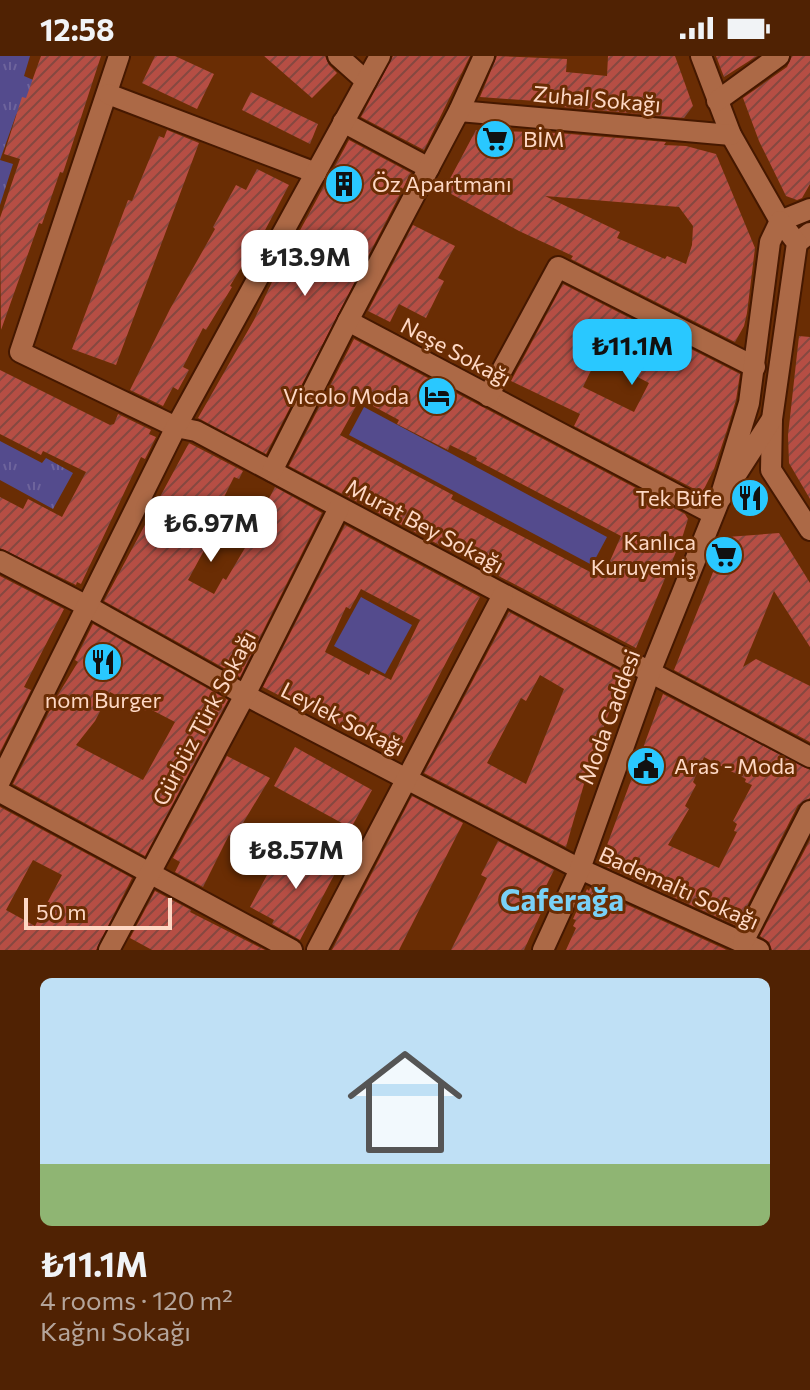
<!DOCTYPE html>
<html lang="en">
<head>
<meta charset="utf-8">
<style>
	:root { --surface:#502203; --page:#5a2f12; --text:#f1f3f6; --muted:#b4a49a; --line:#673f25; --accent:#29c8ff }
	body { margin:0; font-family:Commissioner,sans-serif; background:var(--page); color:var(--text); height:100vh; display:flex; flex-direction:column; font-size:30px; white-space:nowrap }
	* { box-sizing:border-box; margin:0 }
	p { font-size:26px; color:var(--muted) }
	.icon { flex:none; width:44px; height:44px; fill:none; stroke:currentColor; stroke-width:2; stroke-linecap:round; stroke-linejoin:round }
	.map { position:relative; height:894px; overflow:hidden }
	.details { display:flex; flex-direction:column; background:var(--surface); flex:1 }
	.details>* { flex:none }
	.scale { position:absolute; left:24px; bottom:20px; width:148px; box-sizing:border-box; padding-left:8px; border:4px solid #fed8c5; border-top:0; font-size:22px; line-height:28px; white-space:nowrap; color:#fed8c5; -webkit-text-stroke:6px #6a2d04; paint-order:stroke }
	.price { position:absolute; translate:-50% -68px; padding:0 18px; border-radius:16px; background:#fff; color:#222; font-size:26px; line-height:52px; filter:drop-shadow(0 2px 4px #0008) }
	.price::after { content:''; position:absolute; left:50%; top:48px; width:24px; height:18px; margin-left:-12px; background:inherit; clip-path:polygon(0 0,100% 0,50% 100%) }
	.price.current { background:var(--accent); color:#111 }
	ul { padding:0; list-style:none }
	li { display:grid; align-content:center; gap:16px; height:424px; padding:0 40px }
	li+li { border-top:2px solid var(--line) }
	li span { display:grid; place-items:center; height:248px; border-radius:12px; color:#555 }
	li>.icon { margin-inline-start:auto }
	span .icon { width:144px; height:144px; fill:#fffc; stroke-width:1 }
	li b { font-size:34px }
	.status { display:flex; justify-content:space-between; align-items:center; height:56px; padding:0 40px; background:var(--surface); direction:ltr }
	.status svg { height:22px; fill:currentColor }
	.map>svg:first-child { display:block }
	.grass { fill:url(#grass-tufts) }
	.garden { fill:#544b8d }
	.building { fill:url(#building-hatch); fill-rule:evenodd }
	.lines { fill:none; stroke-linecap:round; stroke-linejoin:round }
	.minor-casing { stroke:#451800; stroke-width:24 }
	.tertiary-casing { stroke:#451800; stroke-width:24 }
	.minor { stroke:#ac6946; stroke-width:20 }
	.tertiary { stroke:#ac6946; stroke-width:20 }
	.labels { text-anchor:middle; stroke-width:6; stroke-linejoin:round; paint-order:stroke }
	.street-label { font-size:22px; fill:#fed8c5; stroke:#6a2d04 }
	.poi-label { font-size:22px; fill:#fed8c5; stroke:#6a2d04; text-anchor:start }
	.district-label { font-size:30px; font-weight:bold; fill:#79d1f7; stroke:#6a2d04 }
</style>
</head>
<body>
<div class="status"><b>12:58</b><svg viewBox="0 0 49 12"><path d="M0 12V9h3v3zM5 12V6h3v6zM10 12V3h3v9zM15 12V0h3v12zM26 1h20v11H26zM47 4h2v5h-2z"/></svg></div>
<div class="map">
<svg width="810" height="894" viewBox="0 0 810 894">
	<defs>
		<pattern id="grass-tufts" width="24" height="20" patternUnits="userSpaceOnUse" patternTransform="scale(2)"><rect width="24" height="20" fill="#544b8d"/><path d="M3 7l-1-3M5 7V3M7 7l1-3M15 17l-1-3M17 17v-4M19 17l1-3" fill="none" stroke="#6e649c"/></pattern>
		<pattern id="building-hatch" width="6" height="6" patternUnits="userSpaceOnUse" patternTransform="scale(2)"><rect width="6" height="6" fill="#b64e44"/><path d="M-1 1l2-2M0 6l6-6M5 7l2-2" fill="none" stroke="#864840"/></pattern>
	</defs>
	<rect width="100%" height="100%" fill="#6a2d04"/>
	<g class="grass">
		<polygon points="0,0 30,0 24,20 38,26 16,59 0,104 13,108 0,149"/>
		<polygon points="0,385 42,407 46,402 73,417 53,453 0,424"/>
	</g>
	<g class="garden">
		<polygon points="364,351 607,481 592,509 349,379"/>
		<polygon points="361,541 412,569 385,618 334,590"/>
	</g>
	<g class="building">
		<polygon points="41,0 101,0 63,117 60,116 42,168 39,167 1,274 0,162 20,103 4,98 22,41 26,42"/>
		<polygon points="155,0 175,0 214,18 197,53 142,27"/>
		<polygon points="264,0 325,0 329,9 337,17 312,42"/>
		<polygon points="393,0 470,0 424,94 361,61"/>
		<polygon points="497,0 567,3 566,16 607,20 608,0 675,0 693,50 684,62 563,51 564,47 480,41"/>
		<polygon points="716,0 757,0 724,21"/>
		<polygon points="792,0 810,0 810,128 802,142 797,144 786,140 759,85 743,42 787,11"/>
		<polygon points="251,36 318,68 310,88 242,54"/>
		<polygon points="167,74 199,87 116,309 72,293 128,144 132,145 159,80 164,82"/>
		<path d="M476,74L558,77L666,86L664,89L686,90L716,98L755,192L747,257L744,270L735,286L571,203L573,200L519,175L444,134ZM545,140L679,151L693,170L692,189L686,208L667,200L665,203L617,182L620,176Z"/>
		<polygon points="349,84 411,117 266,398 198,362 254,264 272,226"/>
		<polygon points="257,113 289,129 255,193 253,192 230,230 232,231 206,274 203,272 183,311 189,314 178,334 173,331 163,350 130,334 170,253 215,173 213,171 236,129 246,134"/>
		<polygon points="413,169 455,190 438,222 444,225 426,262 399,248 390,266 368,255"/>
		<path d="M563,228L740,318L736,344L728,371L714,413L702,437L574,370L580,358L511,325ZM598,300L649,327L634,356L583,331Z"/>
		<polygon points="799,280 810,281 810,443 789,407 788,379"/>
		<path d="M354,283L685,458L688,463L683,479L636,592L289,410ZM360,343L399,364L397,368L448,394L450,389L477,402L476,404L621,480L606,514L599,512L596,519L451,443L453,439L340,379Z"/>
		<polygon points="0,314 110,369 114,368 118,358 151,374 149,378 156,381 145,403 141,401 81,528 77,526 76,529 0,492 0,441 23,453 28,443 62,461 86,416 43,395 41,399 0,378"/>
		<polygon points="189,387 243,415 239,423 234,421 220,449 227,452 188,524 214,538 223,522 226,524 252,480 250,479 275,431 322,457 240,621 104,545"/>
		<polygon points="751,429 764,442 750,455 737,443"/>
		<path d="M345,469L480,541L397,701L263,631ZM361,533L420,564L391,624L371,614L369,619L325,596L346,551L350,553Z"/>
		<polygon points="779,477 810,527 810,591 774,535 743,611 756,603 810,630 810,686 674,614 727,481"/>
		<polygon points="0,520 64,553 24,631 31,634 0,696"/>
		<path d="M509,556L624,617L590,707L566,791L424,717ZM540,619L564,633L526,728L487,707L521,642L526,645Z"/>
		<path d="M93,568L228,644L145,800L13,728L56,642L78,606L75,604ZM110,636L146,655L148,652L175,666L143,724L76,689L95,665Z"/>
		<path d="M663,638L810,714V742L798,749L737,870L600,808ZM704,701L746,723L745,726L752,729L733,765L737,768L734,775L737,776L719,812L668,789L689,753L685,750L696,729L693,726Z"/>
		<polygon points="295,691 372,734 351,772 274,730"/>
		<polygon points="227,700 270,722 234,782 229,779 203,831 175,816 180,806 173,802"/>
		<polygon points="412,740 463,767 399,894 332,894"/>
		<path d="M0,751L132,822L96,894H0ZM33,804L62,819L35,870L6,854Z"/>
		<polygon points="810,784 810,894 772,894 769,886 760,880"/>
		<polygon points="498,785 554,814 534,854 541,857 524,894 451,894 487,822 481,819"/>
		<polygon points="315,789 342,804 300,884 272,868 274,864 250,851 276,802 301,815"/>
		<polygon points="590,832 727,894 566,894 576,872 573,870 576,864 573,863 587,833 589,835"/>
		<polygon points="155,835 191,854 190,856 265,894 152,894 130,882"/>
	</g>
	<g class="lines">
		<defs>
			<g id="minor">
				<polyline points="119,0 20,296 176,371 196,375 810,701"/>
				<polyline points="338,0 366,25"/>
				<polyline points="701,0 731,79 780,165 810,153"/>
				<polyline points="108,38 316,117"/>
				<polyline points="717,45 779,0"/>
				<polyline points="459,55 731,79"/>
				<polyline points="343,66 429,112"/>
				<polyline points="797,187 810,177"/>
				<polyline points="348,265 713,458"/>
				<polyline points="488,340 558,211 755,311"/>
				<polyline points="272,415 348,265 459,55 484,0"/>
				<polyline points="0,505 87,550 245,639 580,813 759,894"/>
				<polyline points="0,725 176,371 380,0"/>
				<polyline points="0,736 292,894"/>
				<polyline points="743,886 810,755"/>
				<polyline points="109,894 245,639 339,452"/>
				<polyline points="317,894 503,539"/>
			</g>
			<g id="tertiary">
				<polyline points="772,363 771,414 810,474"/>
				<polyline points="543,894 580,813 651,614 719,445 749,347 770,186 780,165 797,187 772,363 719,445"/>
			</g>
		</defs>
		<use href="#minor" class="minor-casing"/>
		<use href="#tertiary" class="tertiary-casing"/>
		<use href="#minor" class="minor"/>
		<use href="#tertiary" class="tertiary"/>
	</g>
	<defs>
		<symbol id="supermarket-disc" viewBox="-11 -11 22 22"><circle r="9.5" fill="#29c8ff" stroke="#6a2d04"/><path d="M-6-5.5h2.5l.6 2H6L4.5 2H-2.5L-4.4-4H-6ZM-1.5 3.2a1.3 1.3 0 1 0 .1 0ZM3 3.2a1.3 1.3 0 1 0 .1 0Z" fill="#111"/></symbol>
		<symbol id="building-disc" viewBox="-11 -11 22 22"><circle r="9.5" fill="#29c8ff" stroke="#6a2d04"/><path d="M-4-6H4V6H1V3H-1V6H-4ZM-2.5-4.3h1.7v1.8h-1.7ZM.8-4.3h1.7v1.8H.8ZM-2.5-1h1.7V.8h-1.7ZM.8-1h1.7V.8H.8Z" fill="#111"/></symbol>
		<symbol id="hotel-disc" viewBox="-11 -11 22 22"><circle r="9.5" fill="#29c8ff" stroke="#6a2d04"/><path d="M-6-4.5h1.5V1H6V5H4.5V3h-9V5H-6ZM-4 0a1.8 1.8 0 1 1 3.6 0ZM.5 0V-2.5h3Q6-2.5 6 0Z" fill="#111"/></symbol>
		<symbol id="restaurant-disc" viewBox="-11 -11 22 22"><circle r="9.5" fill="#29c8ff" stroke="#6a2d04"/><path d="M-5-6h1v4h1v-4h1v4h1v-4h1v5L-1.5 .5V6h-2V.5L-5-1ZM5-6V6H3V1.5H1.5Q1.5-4 5-6Z" fill="#111"/></symbol>
		<symbol id="civic-disc" viewBox="-11 -11 22 22"><circle r="9.5" fill="#29c8ff" stroke="#6a2d04"/><path d="M-.6-6.5H3V-4.5H.6V-3L4-1V1h2V6H-6V1h2V-1L-.6-3ZM-1.2 2.5V6h2.4V2.5Z" fill="#111"/></symbol>
	</defs>
	<g fill-rule="evenodd">
		<use href="#supermarket-disc" x="473" y="61" width="44" height="44"/>
		<use href="#building-disc" x="322" y="106" width="44" height="44"/>
		<use href="#hotel-disc" x="415" y="318" width="44" height="44"/>
		<use href="#restaurant-disc" x="728" y="420" width="44" height="44"/>
		<use href="#supermarket-disc" x="702" y="477" width="44" height="44"/>
		<use href="#restaurant-disc" x="81" y="584" width="44" height="44"/>
		<use href="#civic-disc" x="624" y="688" width="44" height="44"/>
	</g>
	<g class="labels">
		<g class="street-label">
			<text transform="translate(597 43) rotate(5)" y="8">Zuhal Sokağı</text>
			<text transform="translate(456 296) rotate(28)" y="8">Neşe Sokağı</text>
			<text transform="translate(425 470) rotate(28)" y="8">Murat Bey Sokağı</text>
			<text transform="translate(609 661) rotate(-70)" y="8">Moda Caddesi</text>
			<text transform="translate(204 662) rotate(-62)" y="8">Gürbüz Türk Sokağı</text>
			<text transform="translate(343 663) rotate(27)" y="8">Leylek Sokağı</text>
			<text transform="translate(679 832) rotate(24)" y="8">Bademaltı Sokağı</text>
		</g>
		<g class="poi-label">
			<text x="523" y="91">BİM</text>
			<text x="372" y="136">Öz Apartmanı</text>
			<text x="409" y="348" text-anchor="end">Vicolo Moda</text>
			<text x="722" y="450" text-anchor="end">Tek Büfe</text>
			<text x="696" y="494" text-anchor="end">Kanlıca<tspan x="696" dy="25">Kuruyemiş</tspan></text>
			<text x="103" y="652" text-anchor="middle">nom Burger</text>
			<text x="674" y="718">Aras - Moda</text>
		</g>
		<g class="district-label">
			<text x="562" y="855">Caferağa</text>
		</g>
	</g>
</svg>
<div class="scale">50 m</div>
<b class="price" style="left:305px;top:242px">₺13.9M</b>
<b class="price current" style="left:632px;top:331px">₺11.1M</b>
<b class="price" style="left:211px;top:508px">₺6.97M</b>
<b class="price" style="left:296px;top:835px">₺8.57M</b>
</div>
<section class="details">
<ul>
<li><span style="background:linear-gradient(#bfe0f5 75%,#8fb573 0)"><svg class="icon" aria-label="home" viewBox="0 0 24 24"><path d="M3 11l9-7 9 7M6 9v11h12V9"/></svg></span><div><b>₺11.1M</b><p>4 rooms · 120 m²</p><p>Kağnı Sokağı</p></div></li>
</ul>
</section>
</body>
</html>
